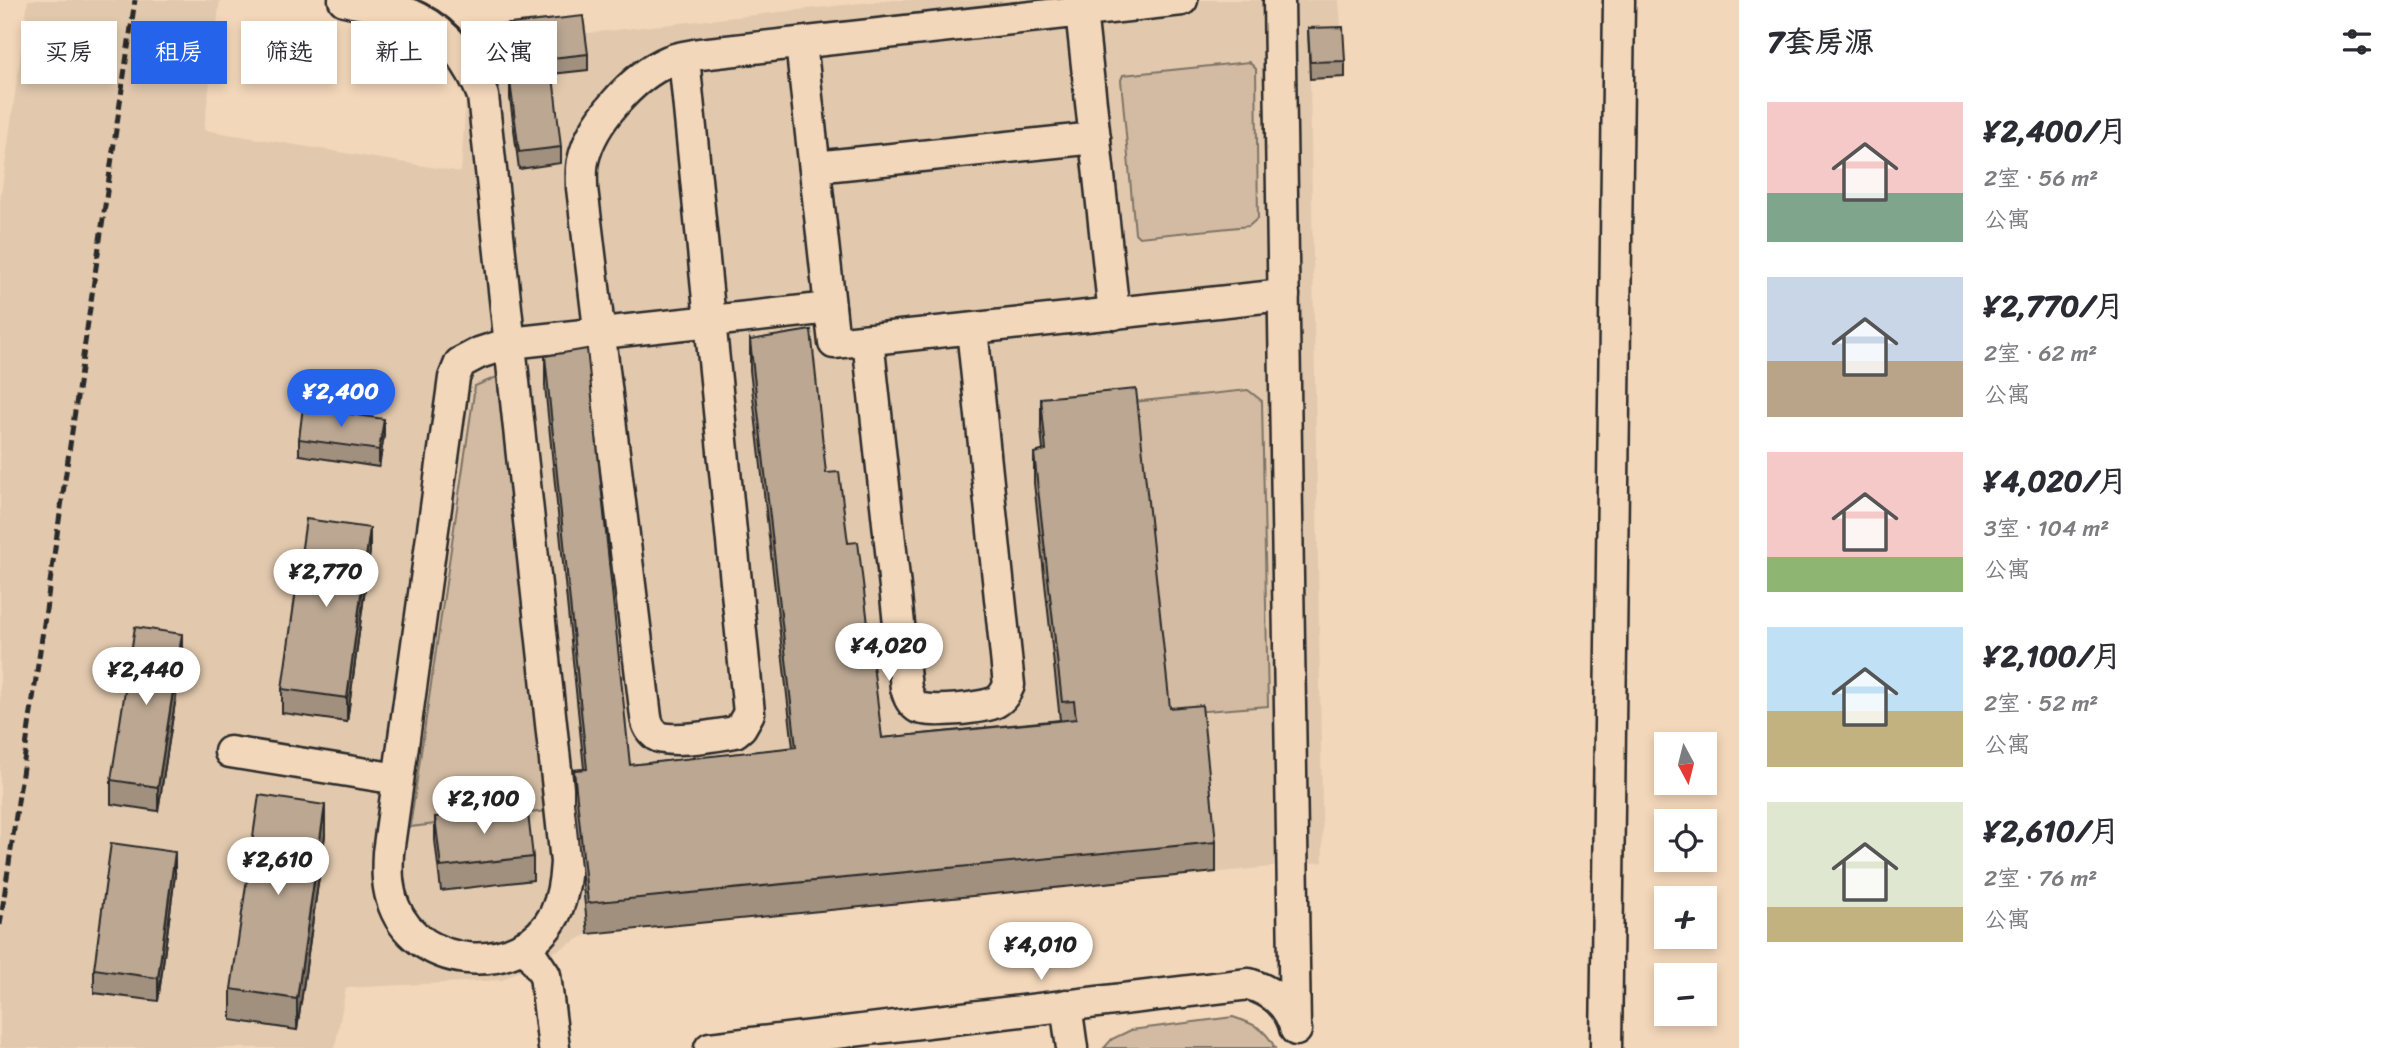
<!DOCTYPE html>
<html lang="zh">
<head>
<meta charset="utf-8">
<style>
	:root { --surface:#fff; --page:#f2f2f3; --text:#2b2b33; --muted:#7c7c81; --accent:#2563eb }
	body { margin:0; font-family:Sriracha,"LXGW WenKai TC",sans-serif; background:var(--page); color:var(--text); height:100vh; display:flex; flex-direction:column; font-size:26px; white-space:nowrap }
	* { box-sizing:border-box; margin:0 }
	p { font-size:23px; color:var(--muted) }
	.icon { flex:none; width:38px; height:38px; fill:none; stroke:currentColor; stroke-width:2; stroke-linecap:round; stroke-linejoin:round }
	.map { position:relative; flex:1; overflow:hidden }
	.sheet { display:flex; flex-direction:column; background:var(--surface); width:665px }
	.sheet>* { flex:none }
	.top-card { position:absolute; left:21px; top:21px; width:665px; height:63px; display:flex; gap:14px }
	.needle { width:46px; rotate:173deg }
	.fabs { position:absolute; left:1654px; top:732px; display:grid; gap:14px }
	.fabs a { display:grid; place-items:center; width:63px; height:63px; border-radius:0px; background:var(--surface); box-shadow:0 4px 10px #0003; font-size:35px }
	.price { position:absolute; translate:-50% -60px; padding:0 16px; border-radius:24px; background:#fff; color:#222; font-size:23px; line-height:46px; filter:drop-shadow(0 2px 4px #0008) }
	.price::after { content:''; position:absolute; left:50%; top:42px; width:21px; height:16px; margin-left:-10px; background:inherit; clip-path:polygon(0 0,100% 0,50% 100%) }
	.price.selected { background:var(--accent); color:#fff }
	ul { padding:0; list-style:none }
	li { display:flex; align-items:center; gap:21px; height:175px; padding:0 28px }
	li span { display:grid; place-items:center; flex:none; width:196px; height:140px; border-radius:0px; color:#555 }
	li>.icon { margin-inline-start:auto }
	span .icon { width:84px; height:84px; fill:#fffc; stroke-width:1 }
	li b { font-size:30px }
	h2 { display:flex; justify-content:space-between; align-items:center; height:84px; padding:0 28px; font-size:30px }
	.pill { padding:0 24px; border-radius:0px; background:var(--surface); box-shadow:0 4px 10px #0003; font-size:24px; line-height:63px }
	.pill.selected { background:var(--accent); color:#fff }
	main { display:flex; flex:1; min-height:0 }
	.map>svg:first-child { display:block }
	.built { fill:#e2c9ae }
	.green { fill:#d2bba2; stroke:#7e7366; stroke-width:2 }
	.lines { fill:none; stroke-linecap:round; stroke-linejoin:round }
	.minor-casing { stroke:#2b2b2b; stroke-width:35 }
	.minor { stroke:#f3d7ba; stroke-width:30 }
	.rail { stroke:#2b2b2b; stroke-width:5; stroke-dasharray:10 5; stroke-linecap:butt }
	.wall { fill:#a1907e; stroke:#2b2b2b; stroke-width:2 }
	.shaded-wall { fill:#837566; stroke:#2b2b2b; stroke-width:2 }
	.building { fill:#bba792; stroke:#2b2b2b; stroke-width:2 }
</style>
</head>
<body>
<main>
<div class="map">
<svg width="1739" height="1048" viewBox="0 0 1739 1048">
	<rect width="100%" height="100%" fill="#f3d7ba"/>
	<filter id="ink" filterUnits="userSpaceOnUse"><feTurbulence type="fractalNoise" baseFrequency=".0143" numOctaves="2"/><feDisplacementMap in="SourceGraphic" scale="14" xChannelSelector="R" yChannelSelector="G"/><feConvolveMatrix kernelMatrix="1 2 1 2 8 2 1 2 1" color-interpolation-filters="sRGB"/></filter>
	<g filter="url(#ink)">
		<polygon class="built" points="28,0 220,0 204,130 461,172 469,46 890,0 1339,0 1345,77 1310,79 1323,862 588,934 502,980 346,988 335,1048 0,1048 0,201"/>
		<g class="green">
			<polygon points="1249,62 1256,69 1258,218 1249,226 1139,237 1135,233 1121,80 1123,75"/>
			<polygon points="497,377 546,811 410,827 475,386"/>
			<polygon points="1248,390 1262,401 1268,706 1168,714 1133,402"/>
			<path d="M1233,1017C1254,1024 1265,1028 1275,1048H1104L1112,1039L1131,1030Z"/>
		</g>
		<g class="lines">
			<defs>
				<g id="minor">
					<path d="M344,0C362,4 403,10 418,18C449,34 471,64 483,96L566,862C565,881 563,897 555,914C522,978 419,971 394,906C387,888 387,871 388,853L454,378L460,363L479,353L510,343L830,308"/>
					<polyline points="1279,0 1295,1028"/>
					<polyline points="1081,11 1114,314"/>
					<polyline points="801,43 834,343 1284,295"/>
					<path d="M684,58L749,713L741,727L735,732C719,735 669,744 657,736C650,731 647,724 646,717L582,188C582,179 581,169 583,161C591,123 633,76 669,61C678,57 690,56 700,54L1182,0"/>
					<polyline points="815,167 1095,138"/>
					<path d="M868,340L906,688C908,695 910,702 917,707C927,714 984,708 996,702C1003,698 1006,692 1009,685L972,329"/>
					<polyline points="230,752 398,779"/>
					<polyline points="525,945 545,975 554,1048"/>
					<polyline points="1066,1005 1072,1048"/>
					<path d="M710,1048L1249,984C1274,992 1289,1005 1296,1030"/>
					<polyline points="1606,1048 1619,0"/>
				</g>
			</defs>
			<use href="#minor" class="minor-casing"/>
			<use href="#minor" class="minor"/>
			<polyline class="rail" points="0,925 135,0"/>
		</g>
		<g class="wall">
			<polygon points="501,25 588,54 588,70 506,79 501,42"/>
			<polygon points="1308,28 1345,61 1345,77 1310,79"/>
			<polygon points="510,81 561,147 561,163 519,169 510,98"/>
			<polygon points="750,340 826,473 848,543 882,738 1060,720 1034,483 1034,453 1043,451 1041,428 1041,398 1170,708 1216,842 1216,872 588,934 574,801 574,770 584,769 545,386 545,356 630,765 793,748 750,370"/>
			<polygon points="384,435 379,467 299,455 299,439"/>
			<polygon points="370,551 347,722 282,713 282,689"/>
			<polygon points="182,658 158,811 111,804 111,780"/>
			<polygon points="435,817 533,857 533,880 441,891 435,840"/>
			<polygon points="325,835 297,1030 231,1020 231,989"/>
			<polygon points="175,875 158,1001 94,993 94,969"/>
		</g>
		<g class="shaded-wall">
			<polygon points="384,419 384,435 379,467 379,450"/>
			<polygon points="370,528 370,551 347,722 347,698"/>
			<polygon points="182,634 182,658 158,811 158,787"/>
			<polygon points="325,805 325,835 297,1030 297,999"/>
			<polygon points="175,852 175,875 158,1001 158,978"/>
		</g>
		<g class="building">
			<polygon points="583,16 588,54 506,63 501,25"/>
			<polygon points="1343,27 1345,61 1310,62 1308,28"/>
			<polygon points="553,76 561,147 519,152 510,81"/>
			<polygon points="811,330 826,473 839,472 848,543 858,542 882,738 1076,719 1074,701 1062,702 1034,453 1046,450 1041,398 1136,389 1170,708 1202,705 1216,842 588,903 574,770 587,769 545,356 587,349 630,765 796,747 750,340"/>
			<polygon points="303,407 384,419 379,450 299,439"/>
			<polygon points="306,519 370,528 347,698 282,689"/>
			<polygon points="135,627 182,634 158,787 111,780"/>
			<polygon points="259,795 325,805 297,999 231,989"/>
			<polygon points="527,805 533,857 441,867 435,817"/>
			<polygon points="111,843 175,852 158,978 94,969"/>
		</g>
	</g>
</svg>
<div class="fabs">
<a><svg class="needle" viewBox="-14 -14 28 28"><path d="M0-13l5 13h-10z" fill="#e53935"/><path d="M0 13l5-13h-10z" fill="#7c7c81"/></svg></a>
<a><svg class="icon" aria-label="locate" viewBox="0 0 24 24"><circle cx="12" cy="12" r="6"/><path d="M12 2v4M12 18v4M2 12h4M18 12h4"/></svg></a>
<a>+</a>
<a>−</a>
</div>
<b class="price selected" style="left:341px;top:429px">¥2,400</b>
<b class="price" style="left:326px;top:609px">¥2,770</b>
<b class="price" style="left:889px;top:683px">¥4,020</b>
<b class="price" style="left:146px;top:707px">¥2,440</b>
<b class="price" style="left:484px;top:836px">¥2,100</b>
<b class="price" style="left:278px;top:897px">¥2,610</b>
<b class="price" style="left:1041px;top:982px">¥4,010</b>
<div class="top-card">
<a class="pill">买房</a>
<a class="pill selected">租房</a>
<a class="pill">筛选</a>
<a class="pill">新上</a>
<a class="pill">公寓</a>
</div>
</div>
<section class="sheet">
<h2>7套房源<svg class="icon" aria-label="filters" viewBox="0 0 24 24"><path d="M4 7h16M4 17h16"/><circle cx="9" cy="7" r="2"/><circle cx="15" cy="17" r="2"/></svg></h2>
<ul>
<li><span style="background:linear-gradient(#f6c9c9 65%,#7fa58c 0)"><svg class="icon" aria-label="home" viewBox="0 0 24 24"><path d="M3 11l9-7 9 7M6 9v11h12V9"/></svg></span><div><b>¥2,400/月</b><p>2室 · 56 m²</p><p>公寓</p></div></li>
<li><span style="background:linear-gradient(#c9d6e8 60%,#b9a48a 0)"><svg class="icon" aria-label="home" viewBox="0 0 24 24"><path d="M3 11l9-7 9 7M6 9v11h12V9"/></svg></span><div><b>¥2,770/月</b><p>2室 · 62 m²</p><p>公寓</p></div></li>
<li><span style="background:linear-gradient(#f6c9c9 75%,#8fb573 0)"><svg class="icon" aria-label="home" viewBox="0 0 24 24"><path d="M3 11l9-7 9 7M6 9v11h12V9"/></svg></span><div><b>¥4,020/月</b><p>3室 · 104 m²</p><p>公寓</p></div></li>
<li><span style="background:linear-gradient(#bfe0f5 60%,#c2b280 0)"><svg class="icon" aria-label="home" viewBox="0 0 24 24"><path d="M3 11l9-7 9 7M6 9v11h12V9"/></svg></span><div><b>¥2,100/月</b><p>2室 · 52 m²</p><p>公寓</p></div></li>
<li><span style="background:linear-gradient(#dfe7d0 75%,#c2b280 0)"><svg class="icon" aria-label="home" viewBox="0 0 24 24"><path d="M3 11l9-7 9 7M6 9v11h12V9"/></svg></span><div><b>¥2,610/月</b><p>2室 · 76 m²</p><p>公寓</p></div></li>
</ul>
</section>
</main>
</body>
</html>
